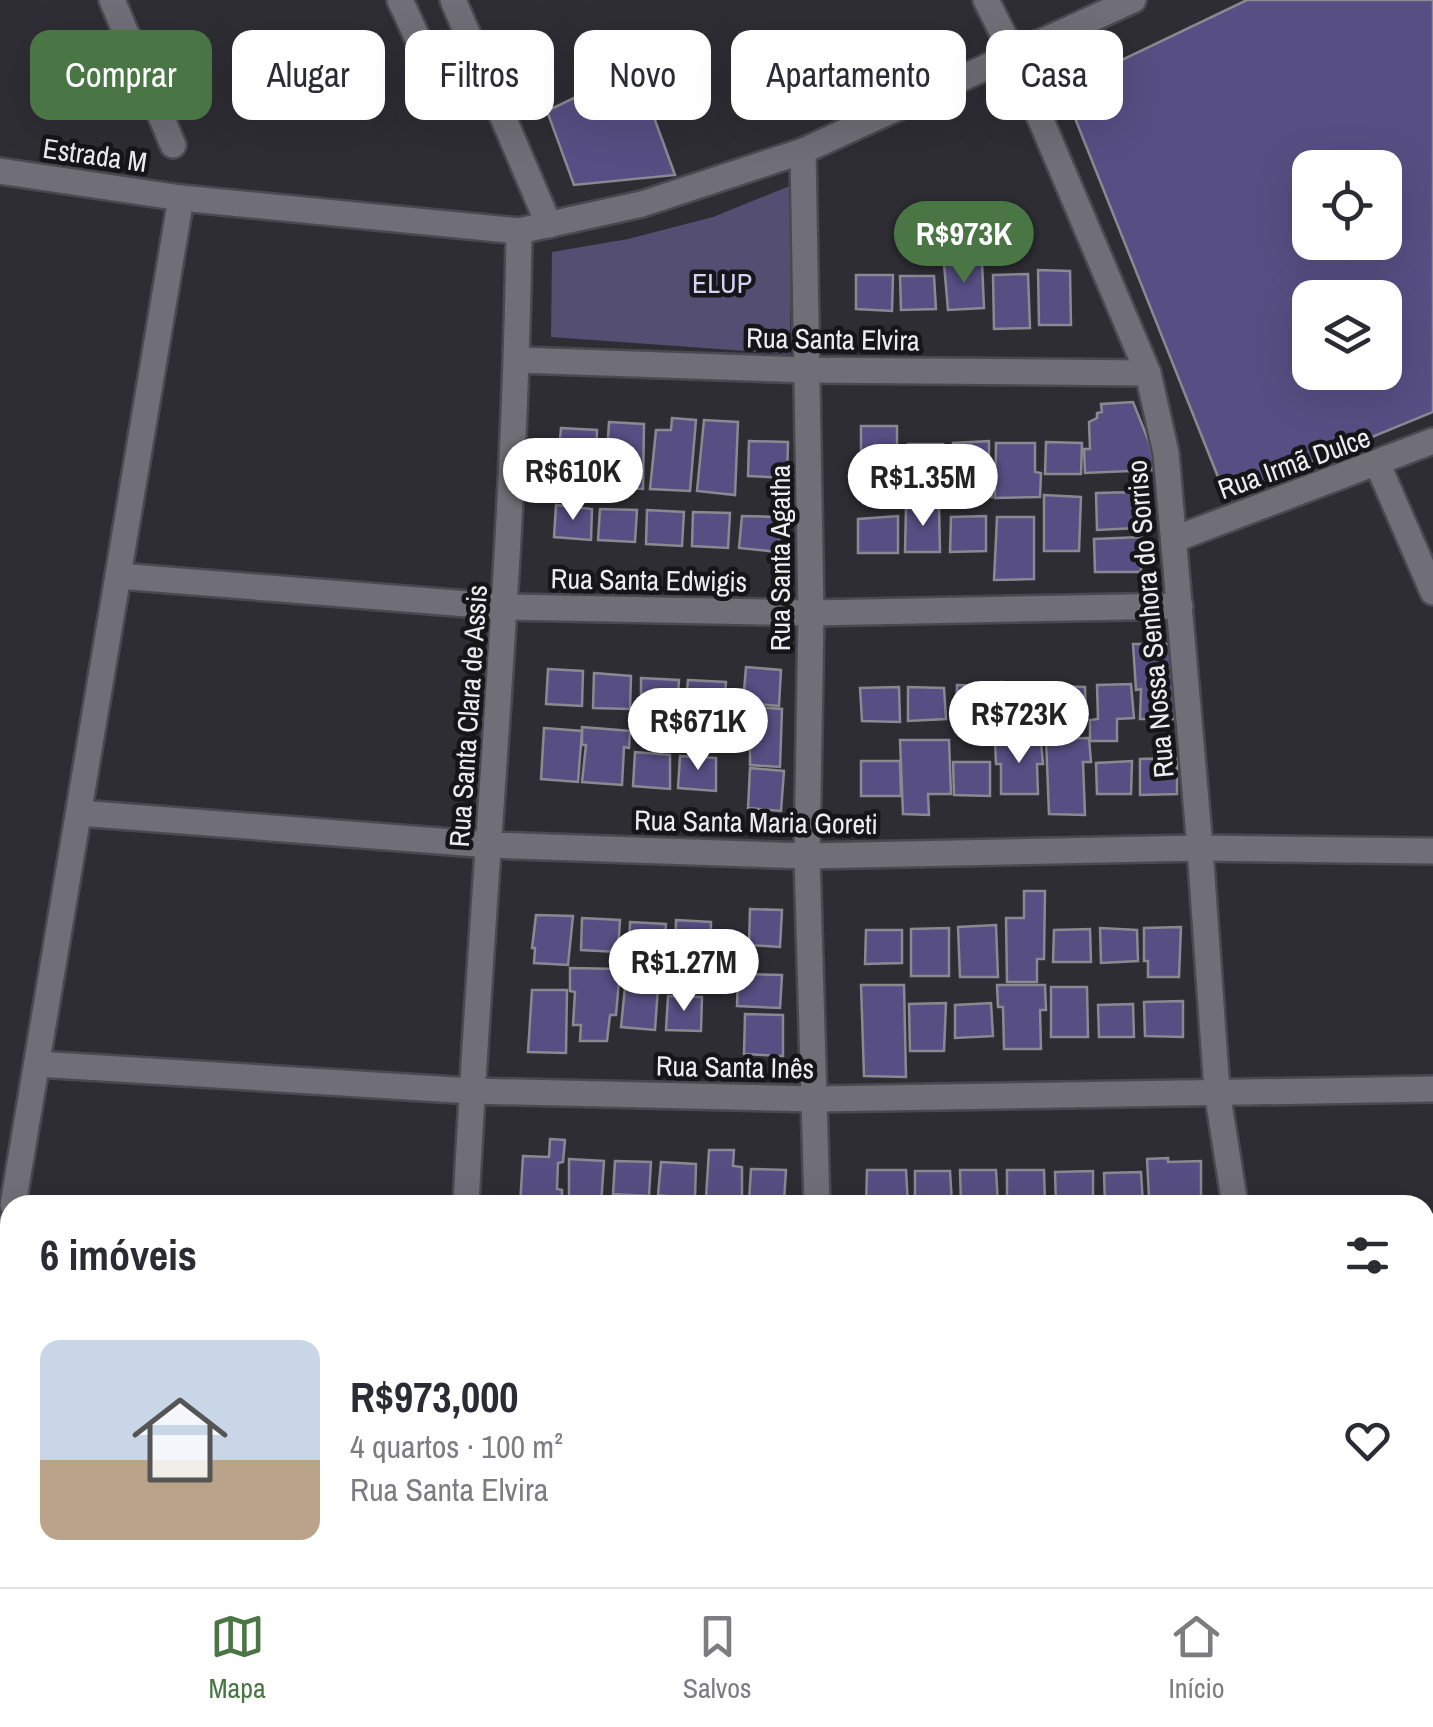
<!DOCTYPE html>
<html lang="pt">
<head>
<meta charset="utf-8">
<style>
	:root { --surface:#fff; --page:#f2f2f3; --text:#2b2b33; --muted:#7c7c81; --line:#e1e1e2; --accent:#4a7646 }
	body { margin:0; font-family:"Archivo Narrow",sans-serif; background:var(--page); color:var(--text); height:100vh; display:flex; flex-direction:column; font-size:38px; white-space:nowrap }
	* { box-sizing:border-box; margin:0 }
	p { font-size:32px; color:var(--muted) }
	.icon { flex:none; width:55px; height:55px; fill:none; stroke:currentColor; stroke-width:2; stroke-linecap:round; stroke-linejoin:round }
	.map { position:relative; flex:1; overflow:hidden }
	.sheet { position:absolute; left:0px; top:1195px; width:1435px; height:392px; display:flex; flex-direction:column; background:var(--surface); border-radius:30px 30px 0 0; box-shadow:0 10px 40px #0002 }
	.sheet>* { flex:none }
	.hud { position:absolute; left:30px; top:30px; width:1375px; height:90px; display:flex; gap:20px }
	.tools { position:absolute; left:1292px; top:150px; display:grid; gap:20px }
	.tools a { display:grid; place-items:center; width:110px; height:110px; border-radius:20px; background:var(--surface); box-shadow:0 10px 40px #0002; font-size:50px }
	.price { position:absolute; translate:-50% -85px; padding:0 22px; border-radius:35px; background:#fff; color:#222; font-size:32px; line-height:65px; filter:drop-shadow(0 2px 5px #0008) }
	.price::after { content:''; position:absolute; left:50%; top:60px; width:30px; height:22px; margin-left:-15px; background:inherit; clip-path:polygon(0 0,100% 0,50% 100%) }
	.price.current { background:var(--accent); color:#fff }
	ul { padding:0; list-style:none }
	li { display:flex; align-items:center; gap:30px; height:250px; padding:0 40px }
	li+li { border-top:2px solid var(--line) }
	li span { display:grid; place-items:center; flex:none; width:280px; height:200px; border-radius:20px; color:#555 }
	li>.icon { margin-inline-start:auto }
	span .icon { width:120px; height:120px; fill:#fffc; stroke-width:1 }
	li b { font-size:42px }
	h2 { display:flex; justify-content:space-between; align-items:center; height:120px; padding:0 40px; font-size:42px }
	.tag { padding:0 35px; border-radius:20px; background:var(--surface); box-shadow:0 10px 40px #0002; font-size:35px; line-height:90px }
	.tag.current { background:var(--accent); color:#fff }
	.tab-bar { display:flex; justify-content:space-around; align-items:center; height:140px; border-top:2px solid var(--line); background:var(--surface); font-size:28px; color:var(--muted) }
	.tab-bar a { display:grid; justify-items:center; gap:5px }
	.tab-bar .current { color:var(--accent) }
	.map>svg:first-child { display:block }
	.green { fill:#534e72 }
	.building { fill:#574e83; stroke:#8a8992; stroke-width:2.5; fill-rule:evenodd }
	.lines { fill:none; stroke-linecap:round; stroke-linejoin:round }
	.minor-casing { stroke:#4a494f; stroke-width:30 }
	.minor { stroke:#706f77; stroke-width:25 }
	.labels { text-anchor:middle; stroke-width:9; stroke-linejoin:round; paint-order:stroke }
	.street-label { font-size:28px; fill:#ededf1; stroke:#161619 }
	.park-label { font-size:28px; fill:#d6d2f4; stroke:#161619 }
</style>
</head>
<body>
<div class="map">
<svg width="1433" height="1587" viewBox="0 0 1433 1587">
	<rect width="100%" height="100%" fill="#2e2d34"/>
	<polygon class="green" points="792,185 790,354 551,337 552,252 628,239 713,217"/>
	<g class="building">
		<path d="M1247,0H1433V412L1226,497L1063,88ZM1310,168H1385V242H1310ZM1310,298H1385V372H1310Z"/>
		<polygon points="636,68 675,175 574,185 547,111"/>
		<polygon points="982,262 984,308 948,310 944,264"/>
		<polygon points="1038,270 1070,271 1071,325 1039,325"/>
		<polygon points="1028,274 1030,328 994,329 993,275"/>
		<polygon points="856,275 893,275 892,311 856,309"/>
		<polygon points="900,276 934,276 936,309 901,310"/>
		<polygon points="1133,402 1149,442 1154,462 1152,470 1085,473 1084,449 1090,449 1089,422 1097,418 1097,413 1102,412 1101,404"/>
		<polygon points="672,418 696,420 690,491 650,489 656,430 671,430"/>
		<polygon points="704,420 738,422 735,495 697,491"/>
		<polygon points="609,422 644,424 643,489 605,487"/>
		<polygon points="861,426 897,426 897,478 861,479"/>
		<polygon points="561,428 597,430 596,464 558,462"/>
		<polygon points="749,441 788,442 787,478 748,476"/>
		<polygon points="989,441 989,473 993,473 992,497 943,497 945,472 953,472 953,443"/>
		<polygon points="1046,442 1082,443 1081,474 1045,474"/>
		<polygon points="996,443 1035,443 1035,472 1041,473 1040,497 995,498"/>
		<polygon points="908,444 943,444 942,476 907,477"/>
		<polygon points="1136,492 1137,528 1097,530 1096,493"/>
		<polygon points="1044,495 1081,497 1079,551 1044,551"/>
		<polygon points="556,505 592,509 591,540 554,537"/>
		<polygon points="939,506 940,552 905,552 906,507"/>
		<polygon points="600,509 637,510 635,542 598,540"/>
		<polygon points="647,510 684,512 682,546 646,544"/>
		<polygon points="693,512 730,513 728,548 692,546"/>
		<polygon points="742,516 780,517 779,552 739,548"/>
		<polygon points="898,516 898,553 858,553 858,519"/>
		<polygon points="986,516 986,551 950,552 951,517"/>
		<polygon points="997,517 1034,517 1034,579 994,580"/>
		<polygon points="1141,537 1141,572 1095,572 1094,539"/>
		<polygon points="1133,644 1177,644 1177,719 1140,719 1141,689 1136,690"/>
		<polygon points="746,667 781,670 779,706 743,703"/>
		<polygon points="548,669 583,671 582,706 546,704"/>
		<polygon points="594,673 631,676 630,709 593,708"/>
		<polygon points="641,678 679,680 677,712 641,710"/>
		<polygon points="688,680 726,682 722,737 682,735"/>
		<polygon points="1002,682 1039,688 1040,719 1002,718"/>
		<polygon points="1131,684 1134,718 1117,719 1117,741 1090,741 1090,720 1098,719 1097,685"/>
		<polygon points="957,685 991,686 991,718 956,718"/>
		<polygon points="1049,686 1085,687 1086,719 1049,718"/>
		<polygon points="899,687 900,722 862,721 860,688"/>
		<polygon points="908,687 944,688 946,719 908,721"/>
		<polygon points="725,705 782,709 780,767 750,765 750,745 722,744"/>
		<polygon points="582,727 630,731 629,748 624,747 622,785 582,782 586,745 582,745"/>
		<polygon points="544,728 582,731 578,782 541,779"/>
		<polygon points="1089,738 1091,762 1083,762 1085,815 1049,814 1046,739"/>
		<polygon points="900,740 949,740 951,794 928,794 929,815 903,814"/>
		<polygon points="995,742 1041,742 1043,764 1037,764 1038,794 1001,794 1001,764 996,764"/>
		<polygon points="635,752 670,755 670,789 633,786"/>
		<polygon points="680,756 716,758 716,791 678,788"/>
		<polygon points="1177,758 1177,794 1140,795 1140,759"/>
		<polygon points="861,761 900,761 901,796 861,796"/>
		<polygon points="1132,761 1131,794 1097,794 1096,763"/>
		<polygon points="953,762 990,762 990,796 954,795"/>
		<polygon points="750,768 784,771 781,811 748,808"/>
		<polygon points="1024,891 1045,891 1044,959 1037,959 1037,982 1007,982 1006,918 1024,918"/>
		<polygon points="750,909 782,910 780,947 749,945"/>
		<polygon points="536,915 573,916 568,965 534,963 535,948 532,948"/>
		<polygon points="582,918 620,920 618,952 581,950"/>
		<polygon points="676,920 711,922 710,956 675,956"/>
		<polygon points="630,922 666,924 664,954 629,953"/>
		<polygon points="996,925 998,977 960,977 958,927"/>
		<polygon points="1181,927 1179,977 1148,977 1148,961 1144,961 1144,928"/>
		<polygon points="949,928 949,976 911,976 911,929"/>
		<polygon points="1100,928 1137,930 1138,961 1101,963"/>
		<polygon points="1090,929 1091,962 1053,962 1054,930"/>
		<polygon points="866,930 902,930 902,963 865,964"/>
		<polygon points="570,968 620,969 616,1015 610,1015 607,1041 580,1041 581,1025 573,1025 575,992 570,991"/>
		<polygon points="738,974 782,975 780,1008 737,1006"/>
		<polygon points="861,985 904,985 906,1077 864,1076"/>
		<polygon points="997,985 1045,985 1046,1010 1040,1010 1041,1049 1004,1049 1003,1007 998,1007"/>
		<polygon points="625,987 658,988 655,1030 621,1027"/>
		<polygon points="1051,987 1087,987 1088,1037 1051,1037"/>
		<polygon points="532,990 567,990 566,1053 528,1052"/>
		<polygon points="668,996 702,997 701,1031 666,1030"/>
		<polygon points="1183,1001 1183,1037 1145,1036 1144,1002"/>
		<polygon points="946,1003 944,1051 910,1051 909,1004"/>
		<polygon points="991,1003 993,1036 955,1038 955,1005"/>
		<polygon points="1133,1004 1134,1037 1099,1037 1098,1005"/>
		<polygon points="745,1014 783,1015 783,1056 744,1054"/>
		<polygon points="550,1139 565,1140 563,1162 558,1163 557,1189 562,1190 562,1205 520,1205 523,1156 549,1157"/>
		<polygon points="709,1150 734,1150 733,1166 742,1167 742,1205 719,1205 719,1199 706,1198"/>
		<polygon points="1168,1158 1168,1162 1201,1161 1201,1198 1149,1197 1147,1159"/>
		<polygon points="569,1159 604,1161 601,1205 569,1205"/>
		<polygon points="615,1161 651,1162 649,1196 613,1194"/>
		<polygon points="661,1162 696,1164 695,1199 658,1195"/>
		<polygon points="751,1169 786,1170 784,1202 749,1201"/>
		<polygon points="867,1170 906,1170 908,1205 866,1205"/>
		<polygon points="960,1170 996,1170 998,1204 961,1204"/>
		<polygon points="1007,1170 1044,1170 1045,1203 1007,1203"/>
		<polygon points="915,1171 950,1171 952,1204 915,1202"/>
		<polygon points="1093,1171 1093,1204 1056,1205 1055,1172"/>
		<polygon points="1141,1172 1143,1205 1105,1205 1104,1173"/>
	</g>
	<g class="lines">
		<defs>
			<g id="minor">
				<polyline points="112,0 173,145"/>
				<polyline points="400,0 423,50"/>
				<polyline points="453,0 549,225"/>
				<polyline points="986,0 1013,54 1148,373 1166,453 1200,848 1217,1091 1235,1205"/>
				<polyline points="803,151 811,613 807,856 817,1205"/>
				<polyline points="0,171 181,198 519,231 642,204 803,151 1133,0"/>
				<polyline points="518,360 808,370 1148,373"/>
				<polyline points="1378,465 1433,592"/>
				<polyline points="1175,539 1433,441"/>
				<polyline points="118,576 505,607 811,613 1180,606"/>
				<polyline points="79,813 490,845 807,856 1200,848 1433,851"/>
				<polyline points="37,1064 472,1091 816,1099 1433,1089"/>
				<polyline points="13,1205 181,198"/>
				<path d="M466,1205C482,880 515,556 519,231"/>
				<polyline points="0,1284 10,1224"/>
				<polyline points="0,1302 10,1302"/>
				<polyline points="1425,1333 1433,1333"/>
				<polyline points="0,1540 10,1540"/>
				<polyline points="665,1578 818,1581 1433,1583"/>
				<polyline points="460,1587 460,1578"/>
			</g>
		</defs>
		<use href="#minor" class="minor-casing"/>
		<use href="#minor" class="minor"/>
	</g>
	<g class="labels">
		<g class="street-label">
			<text transform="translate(95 155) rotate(8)" y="10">Estrada M</text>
			<text transform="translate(833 339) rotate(1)" y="10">Rua Santa Elvira</text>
			<text transform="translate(1294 463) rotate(-20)" y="10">Rua Irmã Dulce</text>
			<text transform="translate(780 558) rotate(-90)" y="10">Rua Santa Agatha</text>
			<text transform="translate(649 580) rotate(1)" y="10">Rua Santa Edwigis</text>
			<text transform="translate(1150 619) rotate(-95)" y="10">Rua Nossa Senhora do Sorriso</text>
			<text transform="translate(468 716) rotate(-86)" y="10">Rua Santa Clara de Assis</text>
			<text transform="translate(756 822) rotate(1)" y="10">Rua Santa Maria Goreti</text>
			<text transform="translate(735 1067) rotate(1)" y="10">Rua Santa Inês</text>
		</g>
		<g class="park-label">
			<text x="722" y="293">ELUP</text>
		</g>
	</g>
</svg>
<div class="tools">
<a><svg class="icon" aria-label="locate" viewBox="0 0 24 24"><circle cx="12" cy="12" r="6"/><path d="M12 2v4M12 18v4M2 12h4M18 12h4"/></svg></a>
<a><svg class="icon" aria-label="layers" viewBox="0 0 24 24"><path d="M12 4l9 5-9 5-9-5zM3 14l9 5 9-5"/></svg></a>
</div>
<b class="price current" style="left:964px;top:286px">R$973K</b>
<b class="price" style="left:573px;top:523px">R$610K</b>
<b class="price" style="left:923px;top:529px">R$1.35M</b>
<b class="price" style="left:1019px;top:766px">R$723K</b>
<b class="price" style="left:698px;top:773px">R$671K</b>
<b class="price" style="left:684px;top:1014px">R$1.27M</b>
<div class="hud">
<a class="tag current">Comprar</a>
<a class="tag">Alugar</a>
<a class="tag">Filtros</a>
<a class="tag">Novo</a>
<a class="tag">Apartamento</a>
<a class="tag">Casa</a>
</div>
<section class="sheet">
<h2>6 imóveis<svg class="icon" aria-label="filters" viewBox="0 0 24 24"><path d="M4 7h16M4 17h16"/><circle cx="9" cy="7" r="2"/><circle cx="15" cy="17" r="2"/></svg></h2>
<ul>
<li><span style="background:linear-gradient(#c9d6e8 60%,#b9a48a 0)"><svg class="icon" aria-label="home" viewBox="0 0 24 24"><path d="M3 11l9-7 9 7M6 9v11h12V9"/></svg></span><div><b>R$973,000</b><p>4 quartos · 100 m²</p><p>Rua Santa Elvira</p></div><svg class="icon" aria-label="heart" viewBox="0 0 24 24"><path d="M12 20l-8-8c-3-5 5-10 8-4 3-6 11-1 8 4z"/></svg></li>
</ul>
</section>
</div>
<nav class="tab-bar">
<a class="current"><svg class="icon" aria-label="map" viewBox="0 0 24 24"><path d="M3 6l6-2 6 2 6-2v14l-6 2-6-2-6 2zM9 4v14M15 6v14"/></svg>Mapa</a>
<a><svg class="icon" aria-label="saved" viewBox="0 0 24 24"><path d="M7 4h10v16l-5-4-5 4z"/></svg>Salvos</a>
<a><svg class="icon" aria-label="home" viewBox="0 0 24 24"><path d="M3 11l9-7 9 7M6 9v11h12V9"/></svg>Início</a>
</nav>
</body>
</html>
